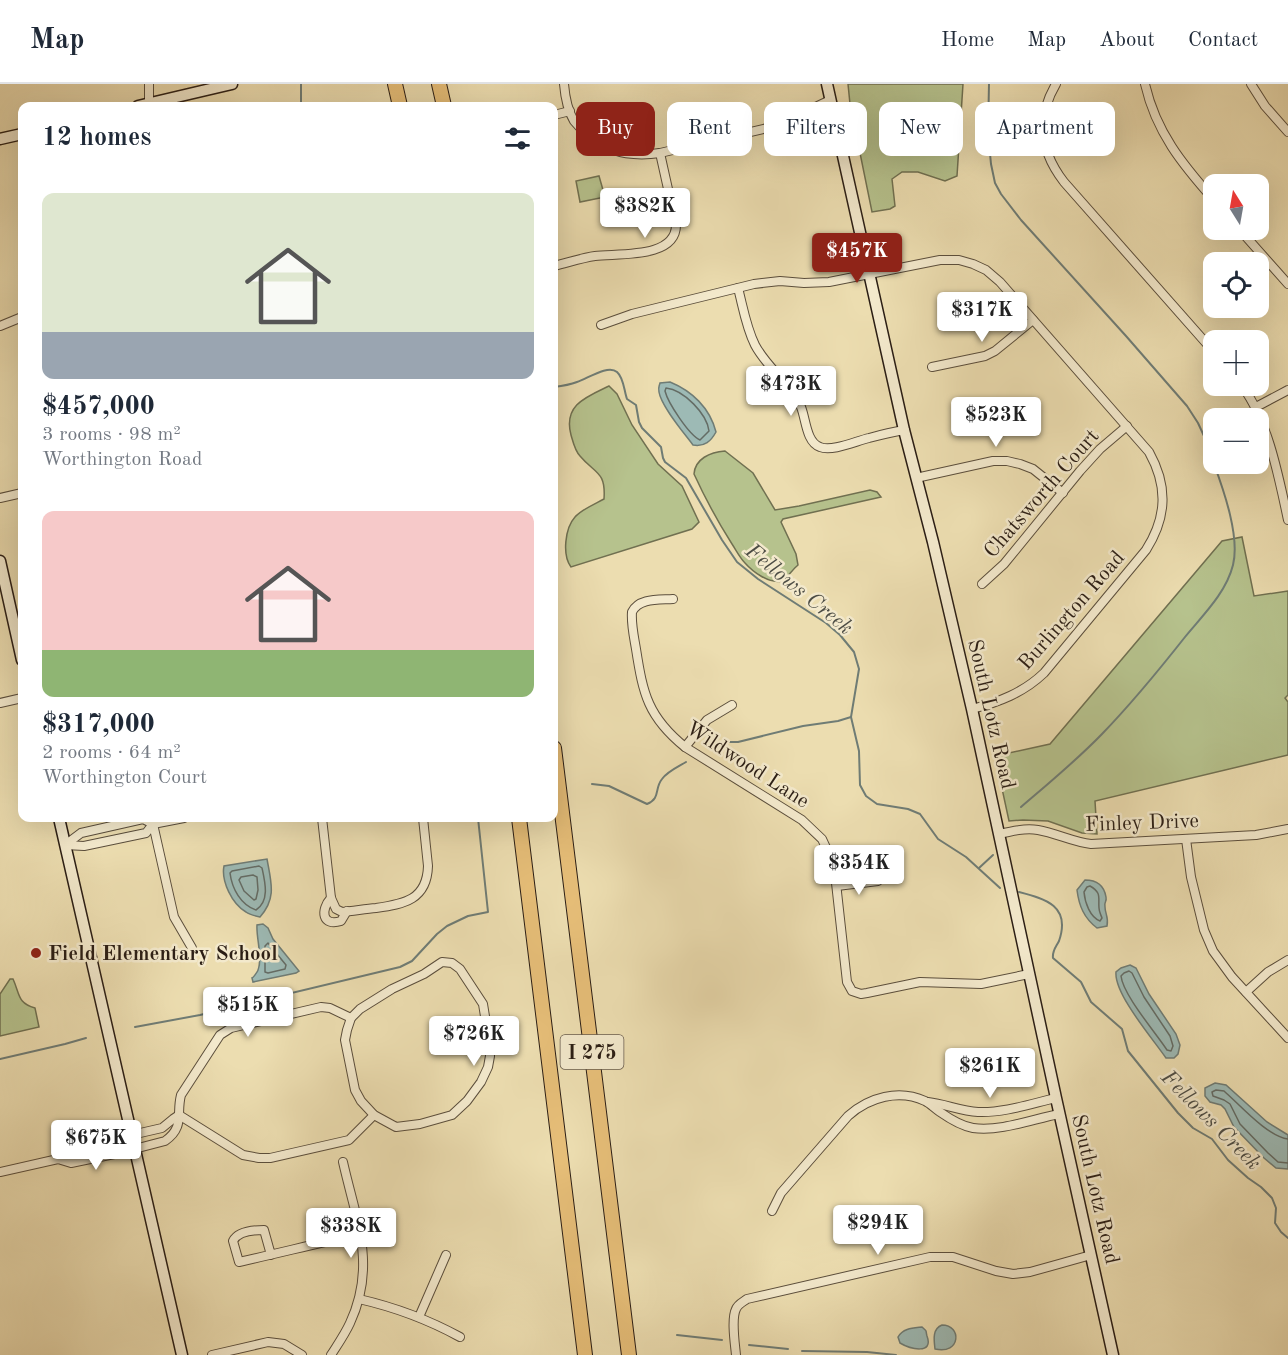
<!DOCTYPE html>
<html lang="en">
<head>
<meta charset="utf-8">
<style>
	:root { --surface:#fff; --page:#f6f6f7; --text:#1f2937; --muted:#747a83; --line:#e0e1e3; --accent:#8f2418 }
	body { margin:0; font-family:"Old Standard TT",serif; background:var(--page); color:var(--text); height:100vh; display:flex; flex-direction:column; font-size:22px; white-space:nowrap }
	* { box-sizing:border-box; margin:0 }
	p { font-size:20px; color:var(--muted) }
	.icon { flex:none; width:33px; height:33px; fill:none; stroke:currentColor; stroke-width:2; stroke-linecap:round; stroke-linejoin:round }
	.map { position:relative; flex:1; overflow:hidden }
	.details { position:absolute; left:18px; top:18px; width:540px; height:720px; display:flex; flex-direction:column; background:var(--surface); border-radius:12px; box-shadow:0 6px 24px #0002 }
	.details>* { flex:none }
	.banner { position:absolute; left:576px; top:18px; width:570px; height:54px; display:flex; gap:12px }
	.needle { width:39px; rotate:349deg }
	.tools { position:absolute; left:1203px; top:90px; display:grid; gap:12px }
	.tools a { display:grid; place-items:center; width:66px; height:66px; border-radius:12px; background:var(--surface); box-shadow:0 6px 24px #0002; font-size:30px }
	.price { position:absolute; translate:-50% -51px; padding:0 14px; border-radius:6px; background:#fff; color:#222; font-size:20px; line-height:39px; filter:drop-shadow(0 2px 3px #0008) }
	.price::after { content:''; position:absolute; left:50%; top:36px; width:18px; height:14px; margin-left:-9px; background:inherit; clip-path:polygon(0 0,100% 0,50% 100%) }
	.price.on { background:var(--accent); color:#fff }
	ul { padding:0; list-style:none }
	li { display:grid; align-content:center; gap:12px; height:318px; padding:0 24px }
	li span { display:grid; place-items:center; height:186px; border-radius:12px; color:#555 }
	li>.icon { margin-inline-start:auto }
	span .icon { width:108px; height:108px; fill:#fffc; stroke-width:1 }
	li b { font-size:26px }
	h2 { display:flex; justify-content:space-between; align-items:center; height:72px; padding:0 24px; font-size:26px }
	.pill { padding:0 21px; border-radius:12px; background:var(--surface); box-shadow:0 6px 24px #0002; font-size:21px; line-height:54px }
	.pill.on { background:var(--accent); color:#fff }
	header { display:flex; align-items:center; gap:36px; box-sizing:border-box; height:84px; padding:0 30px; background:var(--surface); border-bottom:2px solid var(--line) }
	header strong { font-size:28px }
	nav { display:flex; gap:33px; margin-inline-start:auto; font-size:21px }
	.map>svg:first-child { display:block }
	.green { fill:#b6c28d; stroke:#707051; stroke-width:1.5 }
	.water { fill:#9dbab5; stroke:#6f7c75; stroke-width:1.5 }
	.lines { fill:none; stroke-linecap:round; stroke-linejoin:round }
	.shore { stroke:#646c65; stroke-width:1.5 }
	.stream { stroke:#6f7c75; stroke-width:2 }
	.street-casing { stroke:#5b4e3c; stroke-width:10 }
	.secondary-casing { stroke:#2b1e15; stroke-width:13 }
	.highway-casing { stroke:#2b1e15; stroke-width:16 }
	.street { stroke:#f3e9cc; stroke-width:8 }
	.secondary { stroke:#f3e9cc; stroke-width:10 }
	.highway { stroke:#e6be78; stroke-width:14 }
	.poi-dot { fill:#8f2418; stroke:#f3e9cc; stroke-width:2 }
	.labels { text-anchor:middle; stroke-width:5; stroke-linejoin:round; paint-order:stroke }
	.shield { fill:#f3e9cc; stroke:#675b4c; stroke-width:1.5 }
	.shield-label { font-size:20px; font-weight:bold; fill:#2b1e15 }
	.street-label { font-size:21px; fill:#2b1e15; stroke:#f3e9cc }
	.poi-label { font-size:21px; font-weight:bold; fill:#2b1e15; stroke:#f3e9cc; text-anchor:start }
	.water-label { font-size:22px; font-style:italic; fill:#4d4d45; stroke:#f3e9cc }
</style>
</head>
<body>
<header>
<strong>Map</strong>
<nav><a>Home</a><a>Map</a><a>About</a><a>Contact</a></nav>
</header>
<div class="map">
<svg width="1288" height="1271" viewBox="0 0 1288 1271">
	<rect width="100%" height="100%" fill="#ecddb0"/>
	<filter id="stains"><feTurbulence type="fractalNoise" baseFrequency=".00333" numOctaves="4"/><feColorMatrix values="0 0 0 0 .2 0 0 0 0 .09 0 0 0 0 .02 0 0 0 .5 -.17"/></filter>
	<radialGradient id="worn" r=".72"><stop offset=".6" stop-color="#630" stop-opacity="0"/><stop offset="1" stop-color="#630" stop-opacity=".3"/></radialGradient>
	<g class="green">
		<polygon points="848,0 963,0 957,92 945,97 918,88 902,88 892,95 895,122 890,125 872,128 850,20"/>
		<polygon points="599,92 605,113 580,118 576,97"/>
		<path d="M609,302L617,310L632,341L658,380L682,402L699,438L692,445L571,483C562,471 565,444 575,433C582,425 595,420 604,415C606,387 595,390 580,372C575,367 573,358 571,351C563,321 586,313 609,302Z"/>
		<path d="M725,367L753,389L775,426L799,422L870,406L877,408L881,413L783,435L781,438L796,470L798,481C793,485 786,495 782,497C769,500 753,488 745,479C740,474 736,466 732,460C718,438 705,414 694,390C695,375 710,368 725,367Z"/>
		<polygon points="1242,453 1254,512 1288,507 1288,611 1285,614 1288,618 1288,671 1095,717 1097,750 1082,749 1048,737 1023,736 1009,737 995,672 1050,660 1222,457"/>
		<path d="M10,895H13C20,910 17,919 35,924L39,943L0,952V910Z"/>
	</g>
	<g class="water">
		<path d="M670,298C692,307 710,324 716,348C711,357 705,363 693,361C684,349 661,322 659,308C658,303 659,303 660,299Z"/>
		<path d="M267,775C271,798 277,814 260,833C255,832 250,831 246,828C232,820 221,797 224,782Z"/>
		<path d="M1085,796C1096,796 1104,801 1106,813C1107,819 1104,816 1105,823C1105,830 1109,833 1107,842L1097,844C1084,834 1079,822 1077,806Z"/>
		<path d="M263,840L268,844L273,855L299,887L296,889L253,898L252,894C253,894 258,887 258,886C263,873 256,854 257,841Z"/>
		<path d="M1130,881L1136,884L1149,910L1176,950L1180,961L1178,970L1174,974H1166C1153,955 1114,910 1116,888L1121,884Z"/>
		<polygon points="1215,999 1226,1001 1267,1038 1288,1051 1288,1085 1276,1084 1264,1074 1234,1043 1225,1025 1221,1021 1210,1018 1205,1012 1205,1004"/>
		<path d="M942,1241C962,1241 961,1271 935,1265C934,1256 932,1245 942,1241Z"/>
		<path d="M922,1243C928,1249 925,1244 927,1252C934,1271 910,1265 900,1259L898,1253C903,1244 913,1244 922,1243Z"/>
	</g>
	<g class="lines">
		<g class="shore">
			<path d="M666,304C684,306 707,330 709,347L700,356C689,351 668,319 665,307Z"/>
			<path d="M259,782L262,784C265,798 270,817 256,826C241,821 232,805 230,789L232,787Z"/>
			<polygon points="253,791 257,793 258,806 256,815 254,816 244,807 239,796 241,793"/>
			<path d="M1090,802C1102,809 1098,813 1099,824C1099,828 1101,831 1102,834L1100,837C1090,833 1085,819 1084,808L1087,803Z"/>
			<polygon points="268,859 286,881 285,885 268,889 265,888 265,862"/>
			<path d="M1129,887L1132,889L1144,913L1170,952L1173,962L1171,967L1167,966C1156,949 1123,911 1121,892L1124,889Z"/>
			<path d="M1288,1055C1268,1053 1240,1021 1224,1007L1216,1006L1212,1008L1213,1012L1224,1016L1230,1020L1240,1040L1268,1069L1278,1078L1288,1079"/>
		</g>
		<g class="stream">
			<polyline points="989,0 988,49 991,80 995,99 1001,110 1021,136 1126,252 1187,322 1198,339 1204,352 1214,377"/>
			<polyline points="301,22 301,0"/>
			<path d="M554,303C562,302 569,301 577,298C587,295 608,280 617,288C624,294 624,307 627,315L636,321L639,338L642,344L661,363L663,374L665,378L686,394L722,456L737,478L758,495L826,539L840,551L854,568L859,585L851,633L859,667L860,701L866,712L877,720L908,725L920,730L938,755L966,773L1000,804"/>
			<polyline points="710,665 722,658 738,658 803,642 838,637 851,633"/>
			<path d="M592,700L609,702L647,720C661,714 654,705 662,695C668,687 678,683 686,678"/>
			<path d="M1021,723C1049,699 1077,676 1102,650C1132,619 1159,586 1185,553C1203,531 1226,509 1233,481C1240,453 1224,407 1214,380"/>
			<polyline points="979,784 993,771"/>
			<path d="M1019,808C1046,815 1071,822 1059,857C1056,863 1052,867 1053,874L1081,898L1091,918L1122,945L1128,967L1178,1029L1193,1044L1212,1055L1228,1076L1248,1094L1261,1103L1272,1114L1276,1124L1275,1139L1281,1148L1288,1154"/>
			<polyline points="135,943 200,931 400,883 412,877 437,850 447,842 468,832 488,828 478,734"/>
			<polyline points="0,975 65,960 86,954"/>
			<polyline points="677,1251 722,1256"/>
			<polyline points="749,1261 788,1265"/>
			<polyline points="802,1267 867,1268 896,1271"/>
		</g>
		<defs>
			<g id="street">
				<path d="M564,0C565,12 568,27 574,37C578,42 583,47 588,51C608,69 633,73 660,69L776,42L830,16"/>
				<path d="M1056,0C1036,34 1040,67 1064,98L1214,268"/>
				<path d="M1145,0C1156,48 1182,80 1214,116"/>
				<polyline points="1251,0 1265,22 1288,48"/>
				<polyline points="149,22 149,0"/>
				<polyline points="554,31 570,27"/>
				<polyline points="1240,146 1288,200"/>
				<path d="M554,182C567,179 581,174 595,172C618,169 676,175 676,141L660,69"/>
				<path d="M738,204C743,223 746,243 755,261C767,284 790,299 801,323C806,335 806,358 820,363C832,368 856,357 869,354C880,351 892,348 904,346"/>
				<path d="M601,241L632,230L754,200L780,197L804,199L829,198L940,176H959L973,180L986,186L1000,198L1149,368C1168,402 1167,433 1146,466L1044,589C1023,609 999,618 972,625"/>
				<polyline points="0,242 22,233"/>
				<polyline points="932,283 985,272 995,267 1033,236"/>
				<path d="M1242,302C1268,336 1279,394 1288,436"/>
				<polyline points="1256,323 1288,306"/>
				<polyline points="916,394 993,377 1007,377 1020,380 1033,385 1063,409"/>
				<polyline points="0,414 22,409"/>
				<polyline points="982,500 1004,480 1080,387 1100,365 1127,342"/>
				<path d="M673,515C658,516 639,514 632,528C631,540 634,553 636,565C643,610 648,633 685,663L802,736L822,755L834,781L847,898L852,907L861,910L867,909L920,898L981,900L1029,890"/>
				<polyline points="0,619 22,614"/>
				<polyline points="685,663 707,636 732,621"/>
				<polyline points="152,734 153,740 184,734"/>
				<path d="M322,734L331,814L336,825L342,828C353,827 365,825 376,824C404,820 427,816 428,782L423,734"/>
				<polyline points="153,740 174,833 192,864"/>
				<path d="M999,750C1012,747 1025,744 1038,746C1056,749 1073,758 1091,760L1256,751L1288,745"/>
				<polyline points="1186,755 1191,793 1204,846 1213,867 1232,893 1288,954"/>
				<polyline points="65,761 81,749 143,735 153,740"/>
				<polyline points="65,761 84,762 146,749 153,740"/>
				<polyline points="837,802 878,797"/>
				<path d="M331,814C320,826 322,843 341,837L347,827"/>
				<polygon points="442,878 452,879 460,885 483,920 489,957 490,972 488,983 481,998 467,1017 452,1031 420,1040 396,1043 374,1031 361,1017 355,1006 345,956 347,946 351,934 360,925 392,905 424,890"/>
				<polyline points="1246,908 1268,888 1288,876"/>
				<path d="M928,1018C945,1020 961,1027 978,1028C1004,1029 1030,1020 1056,1014"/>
				<polyline points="179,1031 243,1071 259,1074 270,1074 349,1056 374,1031"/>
				<polyline points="58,1075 66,1066 162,1044 173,1035 179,1031"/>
				<path d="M0,1088L58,1075L71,1079L119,1069L165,1057C185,1043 176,1030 181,1011L220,951L231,944L321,923L330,924L351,934"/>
				<path d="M772,1127L781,1109L848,1032C869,1013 899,1005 925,1017C931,1020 935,1025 940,1028C950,1035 961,1042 973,1044C1000,1048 1033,1035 1059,1030"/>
				<path d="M271,1171L264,1146C254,1146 238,1147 233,1157L239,1178C279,1169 319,1159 360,1150"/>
				<path d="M359,1215C394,1223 427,1235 460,1253"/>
				<polyline points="419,1233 446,1171"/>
				<polyline points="212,1271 268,1258 284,1260 302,1271"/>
				<path d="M331,1271C338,1260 345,1250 350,1239C377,1181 356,1136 343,1078"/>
				<path d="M736,1271C735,1260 731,1235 736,1225C738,1220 743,1218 747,1215L930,1173H953L996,1187L1013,1190L1030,1188L1091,1171"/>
			</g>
			<g id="secondary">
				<polyline points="827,0 904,346 933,458 972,625 1056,1014 1113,1271"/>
				<polyline points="138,22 232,0"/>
				<polyline points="0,55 22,50"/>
				<polyline points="0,477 22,576"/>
				<polyline points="59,734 182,1271"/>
			</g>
			<g id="highway">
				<polyline points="395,0 400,22"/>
				<polyline points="439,0 444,22"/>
				<polyline points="554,664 629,1271"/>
				<polyline points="519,734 585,1271"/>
			</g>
		</defs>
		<use href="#street" class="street-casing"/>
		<use href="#secondary" class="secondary-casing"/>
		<use href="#highway" class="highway-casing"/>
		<use href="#street" class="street"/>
		<use href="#secondary" class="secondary"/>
		<use href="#highway" class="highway"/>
	</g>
	<circle class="poi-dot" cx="36" cy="869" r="6"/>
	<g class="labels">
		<rect class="shield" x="560.5" y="951" width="63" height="34" rx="4.5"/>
		<g class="shield-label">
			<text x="592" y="975">I 275</text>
		</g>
		<g class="street-label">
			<text transform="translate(1041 409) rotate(-49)" y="7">Chatsworth Court</text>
			<text transform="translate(1071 526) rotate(-49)" y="7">Burlington Road</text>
			<text transform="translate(992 630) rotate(77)" y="7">South Lotz Road</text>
			<text transform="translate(748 680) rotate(33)" y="7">Wildwood Lane</text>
			<text transform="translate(1142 738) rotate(-2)" y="7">Finley Drive</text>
			<text transform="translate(1096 1105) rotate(77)" y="7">South Lotz Road</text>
		</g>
		<g class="poi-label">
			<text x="48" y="876">Field Elementary School</text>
		</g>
		<g class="water-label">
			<text transform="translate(800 504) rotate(39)" y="8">Fellows Creek</text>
			<text transform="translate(1212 1035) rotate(45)" y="8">Fellows Creek</text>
		</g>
	</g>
	<rect width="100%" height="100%" filter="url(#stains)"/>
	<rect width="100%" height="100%" fill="url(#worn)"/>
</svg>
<div class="tools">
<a><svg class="needle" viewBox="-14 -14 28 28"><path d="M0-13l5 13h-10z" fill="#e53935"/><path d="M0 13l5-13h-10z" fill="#747a83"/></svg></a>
<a><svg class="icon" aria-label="locate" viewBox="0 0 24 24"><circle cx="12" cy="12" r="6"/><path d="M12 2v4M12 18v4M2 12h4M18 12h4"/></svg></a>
<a>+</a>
<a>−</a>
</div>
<b class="price" style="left:645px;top:155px">$382K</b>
<b class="price on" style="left:857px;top:200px">$457K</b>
<b class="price" style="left:982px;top:259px">$317K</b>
<b class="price" style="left:791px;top:333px">$473K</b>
<b class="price" style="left:996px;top:364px">$523K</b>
<b class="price" style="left:859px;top:812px">$354K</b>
<b class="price" style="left:248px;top:954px">$515K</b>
<b class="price" style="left:474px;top:983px">$726K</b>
<b class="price" style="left:990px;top:1015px">$261K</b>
<b class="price" style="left:96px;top:1087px">$675K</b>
<b class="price" style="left:878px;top:1172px">$294K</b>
<b class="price" style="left:351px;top:1175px">$338K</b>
<div class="banner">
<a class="pill on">Buy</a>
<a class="pill">Rent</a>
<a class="pill">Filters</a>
<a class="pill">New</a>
<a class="pill">Apartment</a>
</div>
<section class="details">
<h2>12 homes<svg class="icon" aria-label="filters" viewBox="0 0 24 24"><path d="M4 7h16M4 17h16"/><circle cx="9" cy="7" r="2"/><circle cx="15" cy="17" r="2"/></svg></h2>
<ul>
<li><span style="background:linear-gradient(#dfe7d0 75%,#9aa5b1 0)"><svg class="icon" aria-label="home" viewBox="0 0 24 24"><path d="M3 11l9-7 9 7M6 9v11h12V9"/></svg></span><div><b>$457,000</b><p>3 rooms · 98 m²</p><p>Worthington Road</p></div></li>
<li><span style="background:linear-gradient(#f6c9c9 75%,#8fb573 0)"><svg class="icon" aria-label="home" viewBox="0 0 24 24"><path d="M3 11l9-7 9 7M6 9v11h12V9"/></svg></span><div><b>$317,000</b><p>2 rooms · 64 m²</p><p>Worthington Court</p></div></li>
</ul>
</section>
</div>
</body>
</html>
